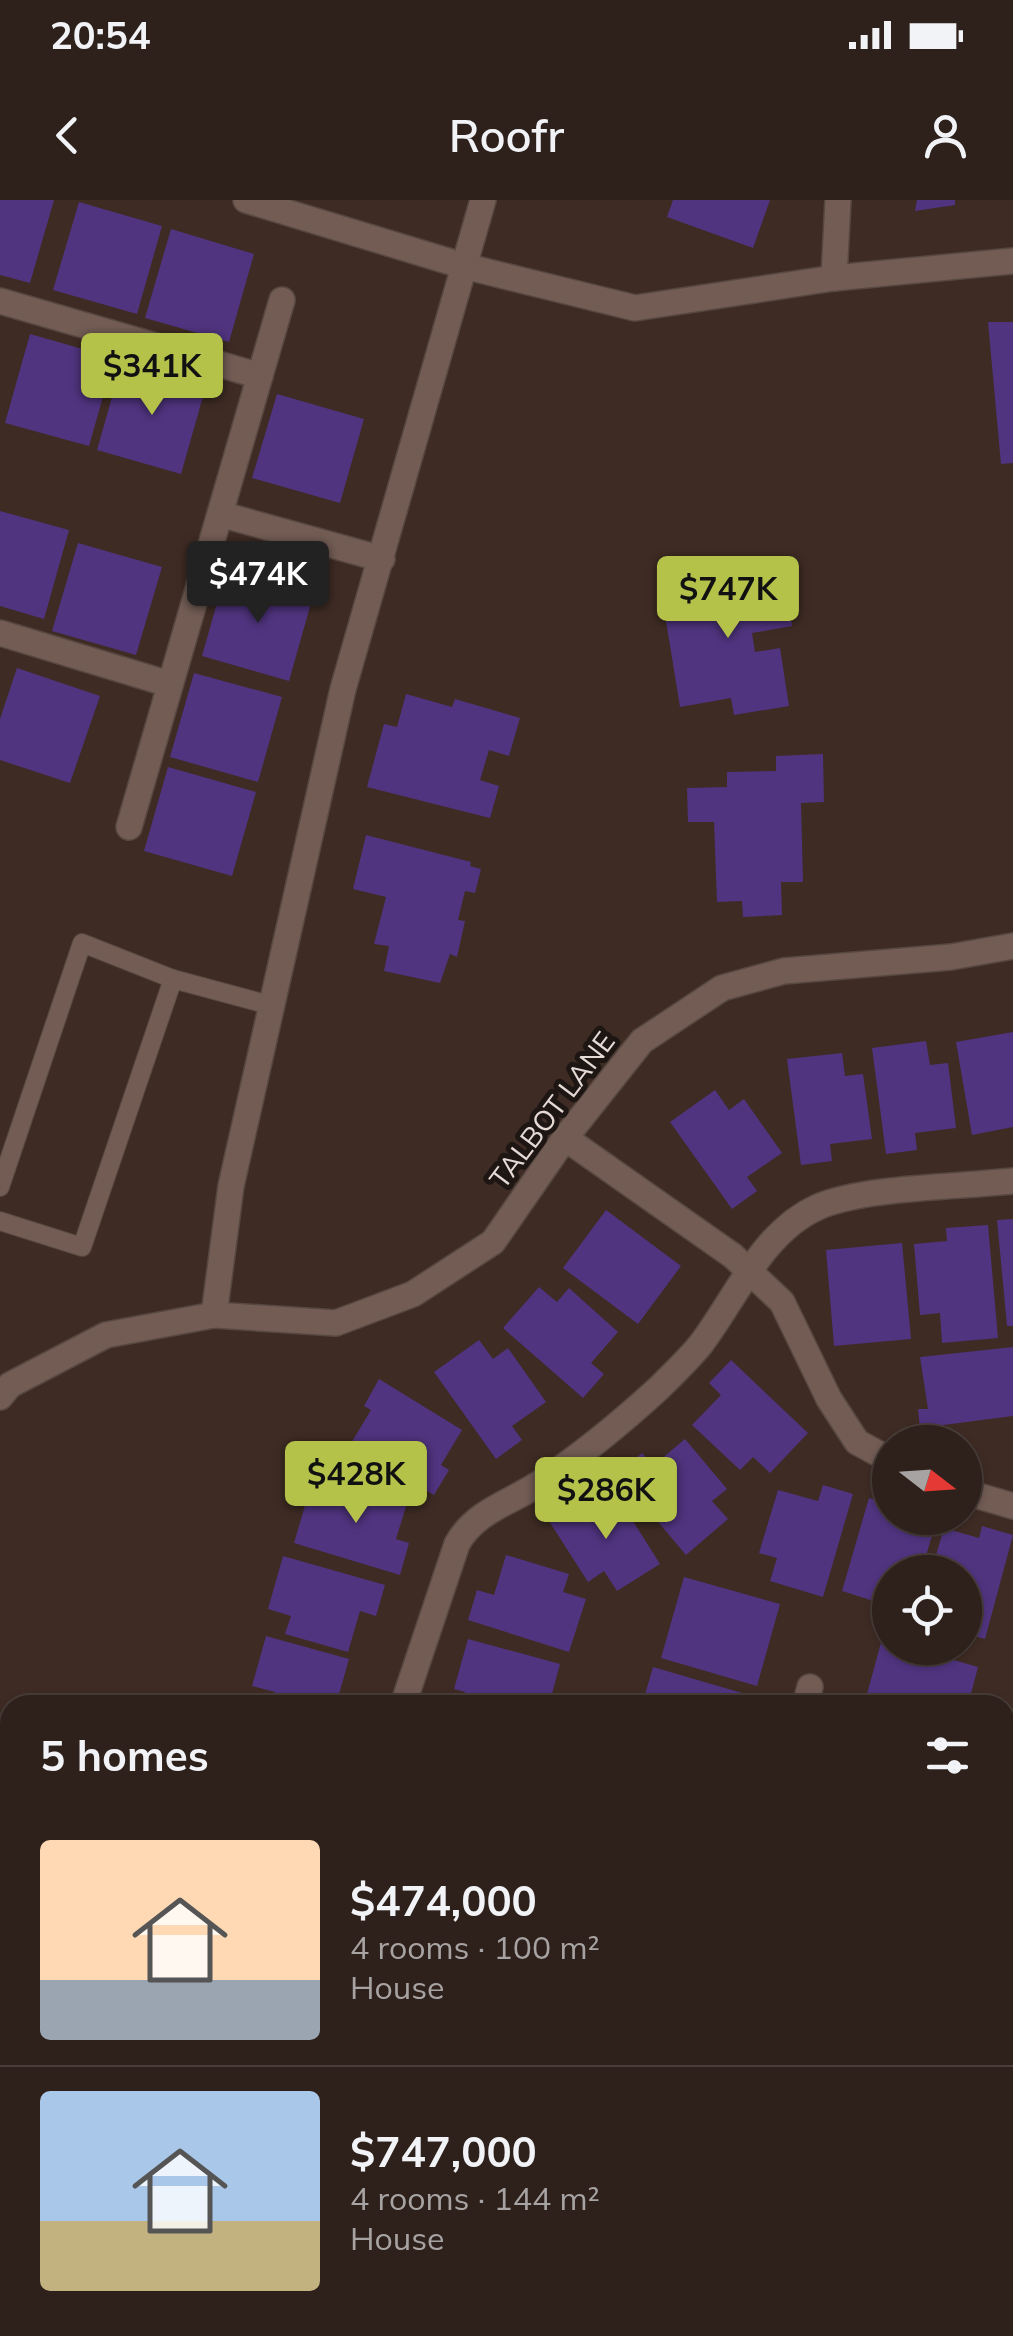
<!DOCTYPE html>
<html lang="en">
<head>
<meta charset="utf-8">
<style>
	:root { --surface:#2e201b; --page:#362824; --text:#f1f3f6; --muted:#a7a3a3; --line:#493e3a; --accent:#b4c24a }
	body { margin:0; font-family:Mulish,sans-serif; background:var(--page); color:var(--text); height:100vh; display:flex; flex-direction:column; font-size:38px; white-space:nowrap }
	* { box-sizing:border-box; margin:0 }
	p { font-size:32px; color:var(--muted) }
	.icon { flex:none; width:55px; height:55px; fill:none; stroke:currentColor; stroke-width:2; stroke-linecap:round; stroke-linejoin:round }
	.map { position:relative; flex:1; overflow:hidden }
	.details { position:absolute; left:0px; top:1495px; width:1015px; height:642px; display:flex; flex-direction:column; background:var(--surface); border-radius:30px 30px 0 0; box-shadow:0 2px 8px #0004,0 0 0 2px var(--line) }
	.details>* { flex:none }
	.needle { width:65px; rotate:107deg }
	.fabs { position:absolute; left:872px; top:1225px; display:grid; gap:20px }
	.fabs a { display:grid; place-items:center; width:110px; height:110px; border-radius:50%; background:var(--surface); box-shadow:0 2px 8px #0004,0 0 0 2px var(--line); font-size:50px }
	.price { position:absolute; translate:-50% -85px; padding:0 22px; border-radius:10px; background:var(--accent); color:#111; font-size:32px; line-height:65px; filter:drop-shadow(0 2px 5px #0008) }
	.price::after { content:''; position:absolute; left:50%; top:60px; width:30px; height:22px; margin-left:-15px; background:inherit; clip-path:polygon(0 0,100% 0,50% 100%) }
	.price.on { background:#222; color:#fff }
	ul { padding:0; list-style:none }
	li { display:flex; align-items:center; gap:30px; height:250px; padding:0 40px }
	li+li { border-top:2px solid var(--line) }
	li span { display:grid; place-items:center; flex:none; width:280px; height:200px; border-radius:10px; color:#555 }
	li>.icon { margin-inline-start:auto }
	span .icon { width:120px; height:120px; fill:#fffc; stroke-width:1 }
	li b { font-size:42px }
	h2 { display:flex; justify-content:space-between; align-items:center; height:120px; padding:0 40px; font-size:42px }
	.status { display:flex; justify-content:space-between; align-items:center; height:70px; padding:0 50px; background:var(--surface); direction:ltr }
	.status svg { height:28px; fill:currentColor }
	header { display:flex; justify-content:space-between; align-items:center; height:130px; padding:0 40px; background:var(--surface); font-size:45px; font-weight:600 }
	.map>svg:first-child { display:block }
	.building { fill:#50347f }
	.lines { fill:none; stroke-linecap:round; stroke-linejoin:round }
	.service-casing { stroke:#564740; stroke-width:20 }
	.minor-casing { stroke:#564740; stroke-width:28 }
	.service { stroke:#725c54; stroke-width:18 }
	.minor { stroke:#725c54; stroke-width:25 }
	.labels { text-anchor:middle; stroke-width:10; stroke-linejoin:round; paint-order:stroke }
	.street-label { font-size:28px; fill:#e6dad5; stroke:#1e1613 }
</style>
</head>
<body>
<div class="status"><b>20:54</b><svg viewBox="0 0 49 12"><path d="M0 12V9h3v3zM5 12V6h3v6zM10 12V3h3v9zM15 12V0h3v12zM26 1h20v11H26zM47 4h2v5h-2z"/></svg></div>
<header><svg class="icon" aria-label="back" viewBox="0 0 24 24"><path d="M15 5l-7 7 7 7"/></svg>Roofr<svg class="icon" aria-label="person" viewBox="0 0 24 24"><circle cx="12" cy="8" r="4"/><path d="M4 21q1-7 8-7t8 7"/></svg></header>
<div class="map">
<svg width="1013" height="2136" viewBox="0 0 1013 2136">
	<rect width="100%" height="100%" fill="#3e2b24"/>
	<g class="building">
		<polygon points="0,0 54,0 30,83 0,75"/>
		<polygon points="673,0 770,0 753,48 667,17"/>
		<polygon points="917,0 955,0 955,5 915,11"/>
		<polygon points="79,2 162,26 137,114 53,90"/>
		<polygon points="171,29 254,54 229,142 145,118"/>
		<polygon points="988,122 1013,122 1013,263 1001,264"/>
		<polygon points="30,134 114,158 89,246 5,223"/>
		<polygon points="122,162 206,186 181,274 97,250"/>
		<polygon points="277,194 364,219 340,303 252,278"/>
		<polygon points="0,311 69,330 44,419 0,406"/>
		<polygon points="78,343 162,367 136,455 52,431"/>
		<polygon points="783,369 792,426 752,433 755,452 780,448 789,506 734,515 731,498 680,507 661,390"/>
		<polygon points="226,371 313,396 289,481 202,456"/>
		<polygon points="17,468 100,496 70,583 0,560 0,519"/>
		<polygon points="194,473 282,497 258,582 170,557"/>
		<polygon points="406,494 452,507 455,499 520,518 509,556 489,550 480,580 499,586 490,618 367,587 384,524 397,527"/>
		<polygon points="823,554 824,602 801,603 803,682 781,682 782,715 743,717 742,701 717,702 714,622 688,622 687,588 727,587 727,572 776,571 776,556"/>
		<polygon points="168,567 256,592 232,676 144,651"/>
		<polygon points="366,635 471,662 470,666 481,669 475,693 465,691 458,720 465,721 457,757 450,754 440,783 384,771 389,746 374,744 386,697 353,689"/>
		<polygon points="1013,832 1013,927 972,935 956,842"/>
		<polygon points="926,841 930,865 948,863 956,928 915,933 917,950 886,954 872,848"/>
		<polygon points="842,853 845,876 863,874 872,939 830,944 832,961 801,965 787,859"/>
		<polygon points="715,890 729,910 744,899 782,953 747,977 757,991 732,1009 670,922"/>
		<polygon points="606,1010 681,1066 638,1124 563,1068"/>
		<polygon points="1013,1019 1013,1126 1007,1126 997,1020"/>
		<polygon points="988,1025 998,1138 942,1143 940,1113 920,1115 914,1044 947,1041 946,1028"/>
		<polygon points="902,1043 911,1139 834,1146 826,1050"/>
		<polygon points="539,1087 557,1102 569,1088 618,1132 591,1163 604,1174 583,1198 503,1128"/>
		<polygon points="479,1140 493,1159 508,1148 546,1202 512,1226 522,1240 496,1259 434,1172"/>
		<polygon points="1013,1147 1013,1216 920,1228 918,1209 928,1209 920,1157"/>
		<polygon points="731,1160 808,1233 770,1273 753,1257 740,1270 692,1225 721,1195 709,1183"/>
		<polygon points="379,1179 462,1230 441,1265 449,1270 434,1295 350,1245 371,1210 364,1206"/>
		<polygon points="685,1239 727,1289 712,1301 728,1319 686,1355 617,1273 642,1253 653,1266"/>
		<polygon points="338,1279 408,1300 396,1339 409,1343 400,1375 294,1343 309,1292 332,1299"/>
		<polygon points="823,1285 853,1294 823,1397 770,1381 777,1358 759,1353 778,1290 818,1301"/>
		<polygon points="614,1291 660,1364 617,1391 604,1371 588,1382 549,1321 567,1310 572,1318"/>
		<polygon points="869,1298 887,1303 884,1313 890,1318 909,1318 935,1326 921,1372 890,1372 890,1411 878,1408 880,1403 842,1391"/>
		<polygon points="982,1326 1013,1335 985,1439 965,1433 965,1372 931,1372 944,1328 979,1338"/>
		<polygon points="506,1355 569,1374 563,1392 586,1399 569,1452 468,1420 477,1390 494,1395"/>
		<polygon points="283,1356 385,1385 376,1416 360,1411 348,1452 285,1434 291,1416 268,1409"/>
		<polygon points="684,1377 780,1404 757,1486 661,1458"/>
		<polygon points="266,1436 349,1459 336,1505 271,1505 275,1492 252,1486"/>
		<polygon points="468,1439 560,1464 549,1505 462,1505 465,1492 454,1489"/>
		<polygon points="882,1439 890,1441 890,1448 912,1448 978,1467 968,1505 864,1505"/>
		<polygon points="653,1467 749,1495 746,1505 642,1505"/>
		<polygon points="1013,1519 1013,1572 1005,1570 1005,1543"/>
		<polygon points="1005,1576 1013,1578 1013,1666 1005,1664"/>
		<polygon points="1005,1672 1013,1674 1013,1762 1005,1760"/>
		<polygon points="1005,1861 1013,1864 1013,1969 1005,1966"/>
		<polygon points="0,1877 10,1881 10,1923 0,1944"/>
		<polygon points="10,1962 10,2002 0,1997 0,1983"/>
		<polygon points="389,2128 463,2128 460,2136 442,2131 440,2136 386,2136"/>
		<polygon points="605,2128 993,2128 990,2136 607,2136 608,2133 603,2132"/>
	</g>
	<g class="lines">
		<defs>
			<g id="service">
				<polyline points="173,779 273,806"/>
				<polyline points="0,987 82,743 173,779 82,1047 0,1021"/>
				<polyline points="1005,2028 1013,2030"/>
				<polyline points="535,2136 538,2128"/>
			</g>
			<g id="minor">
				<polyline points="246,0 464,66 635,108 834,78 1013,61"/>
				<polyline points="834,78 838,0"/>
				<polyline points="0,101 260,176"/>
				<polyline points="220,314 382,359"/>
				<polyline points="0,433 169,484"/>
				<polyline points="129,627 282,100"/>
				<polyline points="565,938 733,1056 782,1102 829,1199 857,1242 890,1260"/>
				<polyline points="214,1115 231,986 343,489 483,0"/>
				<polyline points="0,1197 10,1185 106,1135 214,1115 336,1123 413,1094 493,1042 565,938 642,841 722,788 784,771 951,757 1013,746"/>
				<polyline points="965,1292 1013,1306"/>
				<path d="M403,1505L457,1344C475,1311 510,1303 540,1283C583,1254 622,1222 659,1188C673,1174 689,1159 701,1144C736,1098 762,1032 818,1007C863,987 960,987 1013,981"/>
				<polyline points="805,1505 810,1487"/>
				<polyline points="0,1718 10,1682"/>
				<polyline points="1005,1797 1013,1799"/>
				<polyline points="0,1839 10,1843"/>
				<polyline points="0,2043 10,2046"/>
				<polyline points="185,2128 201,2136"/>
			</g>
		</defs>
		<use href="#service" class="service-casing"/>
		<use href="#minor" class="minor-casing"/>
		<use href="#service" class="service"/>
		<use href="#minor" class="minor"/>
	</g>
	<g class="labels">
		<g class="street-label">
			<text transform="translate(552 910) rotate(-53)" y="10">TALBOT LANE</text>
		</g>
	</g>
</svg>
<div class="fabs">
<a><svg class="needle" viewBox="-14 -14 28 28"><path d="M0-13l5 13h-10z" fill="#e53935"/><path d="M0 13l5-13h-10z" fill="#a7a3a3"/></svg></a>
<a><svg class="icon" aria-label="locate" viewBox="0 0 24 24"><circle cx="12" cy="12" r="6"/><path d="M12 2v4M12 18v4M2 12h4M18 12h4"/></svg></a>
</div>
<b class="price" style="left:152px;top:218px">$341K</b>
<b class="price on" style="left:258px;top:426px">$474K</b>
<b class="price" style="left:728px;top:441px">$747K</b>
<b class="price" style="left:356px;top:1326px">$428K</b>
<b class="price" style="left:606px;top:1342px">$286K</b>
<section class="details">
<h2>5 homes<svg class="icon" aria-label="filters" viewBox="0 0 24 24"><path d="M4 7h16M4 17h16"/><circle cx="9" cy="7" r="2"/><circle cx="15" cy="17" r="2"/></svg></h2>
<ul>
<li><span style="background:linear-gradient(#ffd9b3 70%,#9aa5b1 0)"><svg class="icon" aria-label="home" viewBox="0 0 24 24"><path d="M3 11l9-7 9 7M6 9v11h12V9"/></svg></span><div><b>$474,000</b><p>4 rooms · 100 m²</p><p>House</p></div></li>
<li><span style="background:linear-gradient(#a9c7e8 65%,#c2b280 0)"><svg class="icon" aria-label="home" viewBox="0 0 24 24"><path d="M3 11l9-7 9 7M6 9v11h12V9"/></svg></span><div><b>$747,000</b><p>4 rooms · 144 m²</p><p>House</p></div></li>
</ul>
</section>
</div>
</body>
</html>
